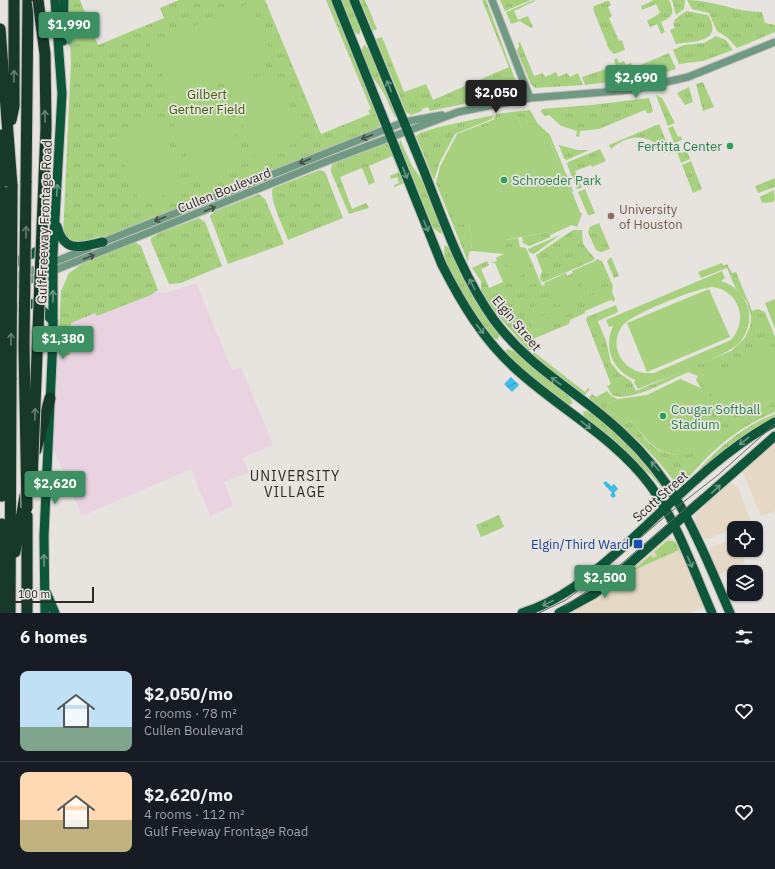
<!DOCTYPE html>
<html lang="en">
<head>
<meta charset="utf-8">
<style>
	:root { --surface:#171b24; --page:#242831; --text:#f1f3f6; --muted:#9ea1a6; --line:#363941; --accent:#3d9062 }
	body { margin:0; font-family:"IBM Plex Sans",sans-serif; background:var(--page); color:var(--text); height:100vh; display:flex; flex-direction:column; font-size:15px; white-space:nowrap }
	* { box-sizing:border-box; margin:0 }
	p { font-size:13px; color:var(--muted) }
	.icon { flex:none; width:22px; height:22px; fill:none; stroke:currentColor; stroke-width:2; stroke-linecap:round; stroke-linejoin:round }
	.map { position:relative; height:613px; overflow:hidden }
	.side { display:flex; flex-direction:column; background:var(--surface); flex:1 }
	.side>* { flex:none }
	.tools { position:absolute; left:727px; top:521px; display:grid; gap:8px }
	.tools a { display:grid; place-items:center; width:36px; height:36px; border-radius:8px; background:var(--surface); box-shadow:0 1px 3px #0004; font-size:20px }
	.scale { position:absolute; left:12px; bottom:10px; width:82px; box-sizing:border-box; padding-left:4px; border:2px solid #2d2c2a; border-top:0; font-size:11px; line-height:14px; white-space:nowrap; color:#2d2c2a; -webkit-text-stroke:3px #e7e3df; paint-order:stroke }
	.price { position:absolute; translate:-50% -34px; padding:0 9px; border-radius:4px; background:var(--accent); color:#fff; font-size:13px; line-height:26px; filter:drop-shadow(0 1px 2px #0008) }
	.price::after { content:''; position:absolute; left:50%; top:24px; width:12px; height:9px; margin-left:-6px; background:inherit; clip-path:polygon(0 0,100% 0,50% 100%) }
	.price.current { background:#222; color:#fff }
	ul { padding:0; list-style:none }
	li { display:flex; align-items:center; gap:12px; height:100px; padding:0 20px }
	li+li { border-top:1px solid var(--line) }
	li span { display:grid; place-items:center; flex:none; width:112px; height:80px; border-radius:8px; color:#555 }
	li>.icon { margin-inline-start:auto }
	span .icon { width:48px; height:48px; fill:#fffc; stroke-width:1 }
	li b { font-size:17px }
	h2 { display:flex; justify-content:space-between; align-items:center; height:48px; padding:0 20px; font-size:17px }
	.map>svg:first-child { display:block }
	.commercial { fill:#e5d9c5 }
	.industrial { fill:#e9d3e0 }
	.grass { fill:url(#grass-tufts) }
	.pitch { fill:#a7d17f; fill-rule:evenodd }
	.water { fill:url(#water-waves) }
	.lines { fill:none; stroke-linecap:round; stroke-linejoin:round }
	.minor-casing { stroke:#c2bebb; stroke-width:9 }
	.major-casing { stroke:#c2bebb; stroke-width:11 }
	.highway-casing { stroke:#c2bebb; stroke-width:13 }
	.minor { stroke:#709983; stroke-width:7 }
	.major { stroke:#0d563a; stroke-width:9 }
	.highway { stroke:#173929; stroke-width:11 }
	.tram { stroke:#696765; stroke-width:1 }
	.highway-bridge-casing { stroke:#c2bebb; stroke-width:13; stroke-linecap:butt }
	.highway-bridge { stroke:#173929; stroke-width:11 }
	.oneway { stroke:#6a7d72 }
	.oneway2 { stroke:#6f9584 }
	.oneway3 { stroke:#414d45 }
	.leisure-dot { fill:#2e9e5b; stroke:#e7e3df; stroke-width:1.5 }
	.education-dot { fill:#8d6e63; stroke:#e7e3df; stroke-width:1.5 }
	.transit-dot { fill:#1a4fb4; stroke:#e7e3df; stroke-width:1.5 }
	.labels { text-anchor:middle; stroke-width:3.5; stroke-linejoin:round; paint-order:stroke }
	.park-label { font-size:13px; fill:#3d6303; stroke:#e7e3df }
	.leisure-label { font-size:13px; fill:#27864d; stroke:#e7e3df; text-anchor:start }
	.street-label { font-size:13px; fill:#2d2c2a; stroke:#e7e3df }
	.education-label { font-size:13px; fill:#785e54; stroke:#e7e3df; text-anchor:start }
	.transit-label { font-size:13px; fill:#164399; stroke:#e7e3df; text-anchor:end }
	.neighbourhood-label { font-size:14px; letter-spacing:1px; fill:#2d2c2a; stroke:#e7e3df }
</style>
</head>
<body>
<div class="map">
<svg width="775" height="613" viewBox="0 0 775 613">
	<defs>
		<pattern id="grass-tufts" width="24" height="20" patternUnits="userSpaceOnUse"><rect width="24" height="20" fill="#a7d17f"/><path d="M3 7l-1-3M5 7V3M7 7l1-3M15 17l-1-3M17 17v-4M19 17l1-3" fill="none" stroke="#90b46e"/></pattern>
		<pattern id="water-waves" width="16" height="10" patternUnits="userSpaceOnUse"><rect width="16" height="10" fill="#3fbde7"/><path d="M0 5q4-4 8 0t8 0" fill="none" stroke="#359abb"/></pattern>
	</defs>
	<rect width="100%" height="100%" fill="#e7e3df"/>
	<g class="commercial">
		<polygon points="775,440 775,511 761,516 742,471 743,468"/>
		<polygon points="730,483 737,486 750,519 749,522 708,539 704,538 695,522 695,515 726,484"/>
		<polygon points="670,538 677,540 706,606 690,613 571,613 605,592 664,540"/>
		<polygon points="734,538 734,550 740,550 745,563 717,575 709,551 712,547"/>
	</g>
	<polygon class="industrial" points="196,283 232,370 241,367 273,445 242,458 249,472 224,482 233,506 210,516 191,469 82,516 53,448 58,353 63,357 69,351 71,323 96,313 97,316 156,292 166,293"/>
	<g class="grass">
		<polygon points="67,0 80,0 98,45 164,18 160,8 179,0 265,0 321,134 370,114 368,111 371,109 326,0 332,0 381,125 375,130 110,236 98,237 74,246 63,236 71,61"/>
		<polygon points="339,0 349,0 361,27 359,35 352,30"/>
		<polygon points="360,0 365,0 377,29 373,31"/>
		<polygon points="482,0 486,0 519,90 515,93 430,111 428,107 422,109 422,111 411,115 406,112 376,39 382,37 404,92 426,84 433,100 509,67"/>
		<polygon points="500,0 531,0 505,11"/>
		<polygon points="534,0 535,1 514,11 518,20 528,16 533,27 531,28 520,21 511,24 506,12"/>
		<path d="M654,0H669C675,13 673,17 661,22L665,32L661,34L657,24L650,27L647,21L660,13L656,4L642,10L641,6Z"/>
		<polygon points="672,0 685,0 684,9 676,15"/>
		<path d="M687,0C713,0 735,12 762,12L765,23L775,25V32L737,48L728,38L717,31L709,13L692,9Z"/>
		<polygon points="607,1 609,1 611,5 608,7 612,16 609,18 619,41 622,40 625,50 614,54 609,49 593,9 594,6"/>
		<path d="M686,11L708,15C724,43 693,41 676,44L670,30L675,28L673,23L675,22L674,20Z"/>
		<polygon points="716,36 726,40 733,50 703,61 679,64 673,50 684,45 704,43"/>
		<polygon points="520,42 534,76 543,73 545,77 556,72 558,77 567,73 570,77 578,73 583,85 535,88 531,84 517,51 519,46 518,43"/>
		<path d="M364,45L370,50L398,116L395,117C390,109 388,100 383,92C377,80 354,60 364,45Z"/>
		<polygon points="669,53 676,69 657,75 620,80 614,60 617,58 619,63 624,61 626,65 631,63 633,68"/>
		<polygon points="606,69 610,79 609,82 585,85 582,77"/>
		<polygon points="703,82 714,107 703,111 696,84"/>
		<polygon points="689,87 693,102 685,105 677,93"/>
		<polygon points="656,95 662,98 675,123 668,126 667,124"/>
		<polygon points="649,98 653,111 651,113 647,113 645,110 599,129 580,131 579,137 576,136 577,131 561,126 549,115 545,116 541,112 542,109 592,105"/>
		<polygon points="530,110 538,124 550,135 573,191 572,193 570,191 548,136 522,128 518,117 469,224 472,251 469,252 468,262 436,183 440,167 457,134 493,120 496,114"/>
		<polygon points="494,115 492,119 455,134 440,162 434,180 416,136 420,133 439,127"/>
		<path d="M659,124L670,150L664,153C651,132 627,134 611,149L609,145Z"/>
		<polygon points="673,126 678,137 681,136 682,140 674,143 668,128"/>
		<polygon points="400,139 412,166 428,188 443,227 441,234 433,228 431,223 399,145"/>
		<path d="M386,143L391,146L407,182L394,187V185L399,183L397,177L391,179L390,176L399,172L392,156L369,166L375,182L369,185L362,168L340,177L352,209L366,203L369,208L349,214L331,172C331,168 331,165 334,163C344,155 372,148 386,143Z"/>
		<polygon points="677,143 681,153 687,151 690,159 681,163 674,144"/>
		<polygon points="559,145 578,150 589,150 567,160 564,159"/>
		<polygon points="600,149 606,161 592,167 591,165 575,171 582,188 577,189 567,164 568,162"/>
		<polygon points="691,161 702,189 693,193 682,165"/>
		<path d="M320,170L325,172L343,218L288,240C284,228 268,197 273,188Z"/>
		<polygon points="775,178 775,187 758,193 755,186"/>
		<polygon points="585,189 595,213 590,215 588,215 578,192"/>
		<polygon points="774,190 775,199 773,202 762,203 760,197"/>
		<polygon points="259,194 265,199 284,244 228,264 210,216 215,211"/>
		<polygon points="199,218 205,222 222,266 181,283 169,284 151,242 151,238 159,233"/>
		<polygon points="599,223 610,249 601,252 596,250 588,232 590,227"/>
		<polygon points="573,230 582,230 583,244 595,259 594,260 544,282 541,281 540,277 542,271 536,255"/>
		<polygon points="549,232 551,237 529,246 523,243 522,237"/>
		<polygon points="560,235 534,254 529,252 528,249"/>
		<polygon points="518,238 520,247 526,248 542,286 545,285 544,283 566,273 567,276 573,273 572,271 595,261 597,259 602,261 613,286 612,292 615,299 614,302 611,300 585,311 585,313 570,320 569,324 535,338 530,343 534,347 529,351 495,312 481,290 481,281 472,268 487,261 489,265 481,269 489,288 503,282 495,263 490,263 497,261 496,258 504,254 504,240"/>
		<polygon points="135,242 141,246 158,290 151,295 97,316 95,313 71,323 69,351 71,354 63,357 58,353 61,291 69,273 82,264"/>
		<path d="M445,245L452,250L497,329L499,335L498,340L489,336L485,331C475,315 438,262 445,245Z"/>
		<polygon points="611,257 619,276 614,278 607,261"/>
		<path d="M722,263L723,266L727,264L732,273L736,272L752,311L758,309L765,312L775,337V412C738,427 707,453 683,485L676,484C652,450 622,424 588,399L592,394L596,397L607,391L611,396L618,399L608,404L607,409C614,417 623,424 634,421C642,439 655,452 676,455L701,388L696,380L698,376L688,372C670,380 630,403 612,395L607,386L611,384L586,320L587,317L616,305L618,312L598,321L606,341L611,363L620,374L631,381L636,391L731,351L744,339L750,327L751,317L747,302L735,287L727,268L701,278L698,272Z"/>
		<polygon points="537,348 538,349 535,353 585,392 588,388 590,389 584,396 532,355"/>
		<polygon points="508,349 520,354 569,396 573,403 569,405 563,404 508,358 506,350"/>
		<path d="M583,411C604,409 656,476 670,493L668,495L651,475L635,463L584,418Z"/>
		<path d="M775,414V419L689,481C713,453 740,427 775,414Z"/>
		<polygon points="499,515 504,527 481,537 476,525"/>
		<path d="M667,541C675,540 677,543 679,550L632,571L651,555L654,558L657,555L654,552Z"/>
	</g>
	<g class="pitch">
		<polygon points="250,3 273,61 174,101 150,45"/>
		<polygon points="275,69 304,140 256,159 228,89"/>
		<polygon points="218,94 245,163 197,183 170,114"/>
		<polygon points="518,117 522,128 535,123 548,136 570,191 573,194 580,212 582,214 577,227 572,225 550,235 549,232 504,240 504,254 472,251 469,224 456,225 440,169 458,134"/>
		<polygon points="159,119 186,186 141,205 113,138"/>
		<polygon points="522,252 526,260 508,268 504,260"/>
		<polygon points="527,263 531,271 513,279 509,271"/>
		<polygon points="594,268 598,276 580,283 576,275"/>
		<path d="M722,271L725,278L721,281C734,285 744,294 748,308C751,320 748,333 740,342C727,357 659,380 638,389L634,382L636,380C613,372 603,348 613,326L609,327L606,320ZM713,287C739,291 749,320 731,340L654,373C627,377 605,348 623,325C632,314 699,287 713,287Z"/>
		<polygon points="532,274 535,283 517,290 514,282"/>
		<polygon points="566,279 570,288 552,295 548,287"/>
		<polygon points="599,279 602,287 584,295 581,286"/>
		<polygon points="709,289 730,337 647,372 627,323"/>
		<polygon points="571,290 574,299 556,306 553,298"/>
		<polygon points="604,290 607,298 589,306 586,298"/>
		<polygon points="539,291 542,299 524,307 521,298"/>
		<polygon points="775,299 775,329 765,303"/>
		<polygon points="543,302 547,310 529,318 525,310"/>
		<polygon points="576,302 579,310 561,317 558,309"/>
		<polygon points="548,313 551,321 533,329 530,321"/>
		<polygon points="764,351 767,356 775,360 775,397 772,395 721,417 704,376"/>
		<path d="M680,379L701,388L719,437C717,439 717,443 715,444C711,448 705,449 701,451C672,463 646,447 634,421C622,424 615,418 607,409L608,404L618,399L647,395Z"/>
	</g>
	<g class="water">
		<polygon points="511,377 519,385 512,392 504,384"/>
		<polygon points="606,481 611,486 614,484 618,489 614,493 616,496 613,498 610,495 612,493 603,483"/>
	</g>
	<g class="lines">
		<defs>
			<g id="minor">
				<polyline points="492,0 530,98"/>
				<polyline points="98,244 404,122 442,115"/>
				<polyline points="9,280 89,248"/>
				<polyline points="10,288 325,162 458,112 530,98 631,90 688,77 775,42"/>
			</g>
			<g id="major">
				<path d="M336,0L442,265C462,304 484,341 517,370C560,409 615,438 650,485C678,523 693,570 712,613"/>
				<path d="M354,0C377,57 401,114 424,171C444,222 462,276 494,320C530,369 579,392 621,432C680,486 699,542 730,613"/>
				<polyline points="63,41 64,0"/>
				<path d="M57,226C64,254 81,247 103,242"/>
				<polyline points="7,267 45,247"/>
				<polyline points="5,311 35,303 53,321"/>
				<polyline points="47,594 55,613"/>
				<polyline points="45,613 44,536 53,338 53,254 62,94 55,0"/>
				<path d="M522,613C563,600 591,575 623,547C671,504 718,453 775,422"/>
				<polyline points="559,613 594,594 617,575 775,436"/>
			</g>
			<g id="highway">
				<polyline points="0,29 12,186"/>
				<polyline points="11,120 14,106 14,0"/>
				<polyline points="2,135 3,192"/>
				<polyline points="26,183 28,0"/>
				<polyline points="36,450 50,398"/>
				<polyline points="2,496 2,381"/>
				<polyline points="27,516 27,613"/>
				<polyline points="15,552 25,496"/>
				<polyline points="2,613 2,524"/>
				<polyline points="10,613 11,378"/>
			</g>
		</defs>
		<use href="#minor" class="minor-casing"/>
		<use href="#major" class="major-casing"/>
		<use href="#highway" class="highway-casing"/>
		<use href="#minor" class="minor"/>
		<use href="#major" class="major"/>
		<use href="#highway" class="highway"/>
		<g class="tram">
			<polyline points="565,606 598,584 701,495"/>
			<polyline points="539,613 566,600 587,584 668,514 718,475 775,424"/>
		</g>
		<defs>
			<g id="highway-bridge">
				<polyline points="26,183 24,346 27,508"/>
				<polyline points="11,378 12,186"/>
				<polyline points="2,381 3,192"/>
				<polyline points="32,481 46,128 45,54 38,0"/>
			</g>
		</defs>
		<use href="#highway-bridge" class="highway-bridge-casing"/>
		<use href="#highway-bridge" class="highway-bridge"/>
	</g>
	<defs><path id="oneway-shaft" d="M-6 0H5M1.5-3L5.5 0L1.5 3" fill="none" stroke-width="1.6" stroke-linecap="round" stroke-linejoin="round"/></defs>
	<g class="oneway">
		<use href="#oneway-shaft" transform="translate(14 76) rotate(-89)"/>
		<use href="#oneway-shaft" transform="translate(45 116) rotate(-91)"/>
		<use href="#oneway-shaft" transform="translate(26 232) rotate(-89)"/>
		<use href="#oneway-shaft" transform="translate(11 339) rotate(-90)"/>
		<use href="#oneway-shaft" transform="translate(35 414) rotate(-88)"/>
	</g>
	<g class="oneway2">
		<use href="#oneway-shaft" transform="translate(389 86) rotate(-112)"/>
		<use href="#oneway-shaft" transform="translate(405 173) rotate(68)"/>
		<use href="#oneway-shaft" transform="translate(57 190) rotate(-87)"/>
		<use href="#oneway-shaft" transform="translate(426 226) rotate(68)"/>
		<use href="#oneway-shaft" transform="translate(472 284) rotate(-118)"/>
		<use href="#oneway-shaft" transform="translate(53 296) rotate(-90)"/>
		<use href="#oneway-shaft" transform="translate(480 329) rotate(51)"/>
		<use href="#oneway-shaft" transform="translate(556 381) rotate(-144)"/>
		<use href="#oneway-shaft" transform="translate(586 425) rotate(38)"/>
		<use href="#oneway-shaft" transform="translate(744 441) rotate(142)"/>
		<use href="#oneway-shaft" transform="translate(655 466) rotate(-130)"/>
		<use href="#oneway-shaft" transform="translate(716 489) rotate(-43)"/>
		<use href="#oneway-shaft" transform="translate(44 560) rotate(-91)"/>
		<use href="#oneway-shaft" transform="translate(690 562) rotate(67)"/>
		<use href="#oneway-shaft" transform="translate(548 603) rotate(154)"/>
	</g>
	<g class="oneway3">
		<use href="#oneway-shaft" transform="translate(367 137) rotate(159)"/>
		<use href="#oneway-shaft" transform="translate(305 161) rotate(157)"/>
		<use href="#oneway-shaft" transform="translate(210 209) rotate(-22)"/>
		<use href="#oneway-shaft" transform="translate(160 219) rotate(159)"/>
		<use href="#oneway-shaft" transform="translate(89 257) rotate(-22)"/>
	</g>
	<g class="leisure-dot">
		<circle cx="730" cy="146" r="4"/>
		<circle cx="504" cy="180" r="4"/>
		<circle cx="663" cy="416" r="4"/>
	</g>
	<circle class="education-dot" cx="611" cy="216" r="4"/>
	<rect class="transit-dot" x="633" y="539" width="10" height="10" rx="2"/>
	<g class="labels">
		<g class="park-label">
			<text x="207" y="99">Gilbert<tspan x="207" dy="15">Gertner Field</tspan></text>
		</g>
		<g class="leisure-label">
			<text x="722" y="151" text-anchor="end">Fertitta Center</text>
			<text x="512" y="185">Schroeder Park</text>
			<text x="671" y="414">Cougar Softball<tspan x="671" dy="15">Stadium</tspan></text>
		</g>
		<g class="street-label">
			<text transform="translate(224 190) rotate(-22)" y="5">Cullen Boulevard</text>
			<text transform="translate(44 222) rotate(-88)" y="5">Gulf Freeway Frontage Road</text>
			<text transform="translate(517 323) rotate(50)" y="5">Elgin Street</text>
			<text transform="translate(660 496) rotate(-42)" y="5">Scott Street</text>
		</g>
		<g class="education-label">
			<text x="619" y="214">University<tspan x="619" dy="15">of Houston</tspan></text>
		</g>
		<g class="transit-label">
			<text x="629" y="549">Elgin/Third Ward</text>
		</g>
		<g class="neighbourhood-label">
			<text x="295" y="481">UNIVERSITY<tspan x="295" dy="16">VILLAGE</tspan></text>
		</g>
	</g>
</svg>
<div class="tools">
<a><svg class="icon" aria-label="locate" viewBox="0 0 24 24"><circle cx="12" cy="12" r="6"/><path d="M12 2v4M12 18v4M2 12h4M18 12h4"/></svg></a>
<a><svg class="icon" aria-label="layers" viewBox="0 0 24 24"><path d="M12 4l9 5-9 5-9-5zM3 14l9 5 9-5"/></svg></a>
</div>
<div class="scale">100 m</div>
<b class="price" style="left:69px;top:46px">$1,990</b>
<b class="price" style="left:636px;top:99px">$2,690</b>
<b class="price current" style="left:496px;top:114px">$2,050</b>
<b class="price" style="left:63px;top:360px">$1,380</b>
<b class="price" style="left:55px;top:505px">$2,620</b>
<b class="price" style="left:605px;top:599px">$2,500</b>
</div>
<section class="side">
<h2>6 homes<svg class="icon" aria-label="filters" viewBox="0 0 24 24"><path d="M4 7h16M4 17h16"/><circle cx="9" cy="7" r="2"/><circle cx="15" cy="17" r="2"/></svg></h2>
<ul>
<li><span style="background:linear-gradient(#bfe0f5 70%,#7fa58c 0)"><svg class="icon" aria-label="home" viewBox="0 0 24 24"><path d="M3 11l9-7 9 7M6 9v11h12V9"/></svg></span><div><b>$2,050/mo</b><p>2 rooms · 78 m²</p><p>Cullen Boulevard</p></div><svg class="icon" aria-label="heart" viewBox="0 0 24 24"><path d="M12 20l-8-8c-3-5 5-10 8-4 3-6 11-1 8 4z"/></svg></li>
<li><span style="background:linear-gradient(#ffd9b3 60%,#c2b280 0)"><svg class="icon" aria-label="home" viewBox="0 0 24 24"><path d="M3 11l9-7 9 7M6 9v11h12V9"/></svg></span><div><b>$2,620/mo</b><p>4 rooms · 112 m²</p><p>Gulf Freeway Frontage Road</p></div><svg class="icon" aria-label="heart" viewBox="0 0 24 24"><path d="M12 20l-8-8c-3-5 5-10 8-4 3-6 11-1 8 4z"/></svg></li>
</ul>
</section>
</body>
</html>
